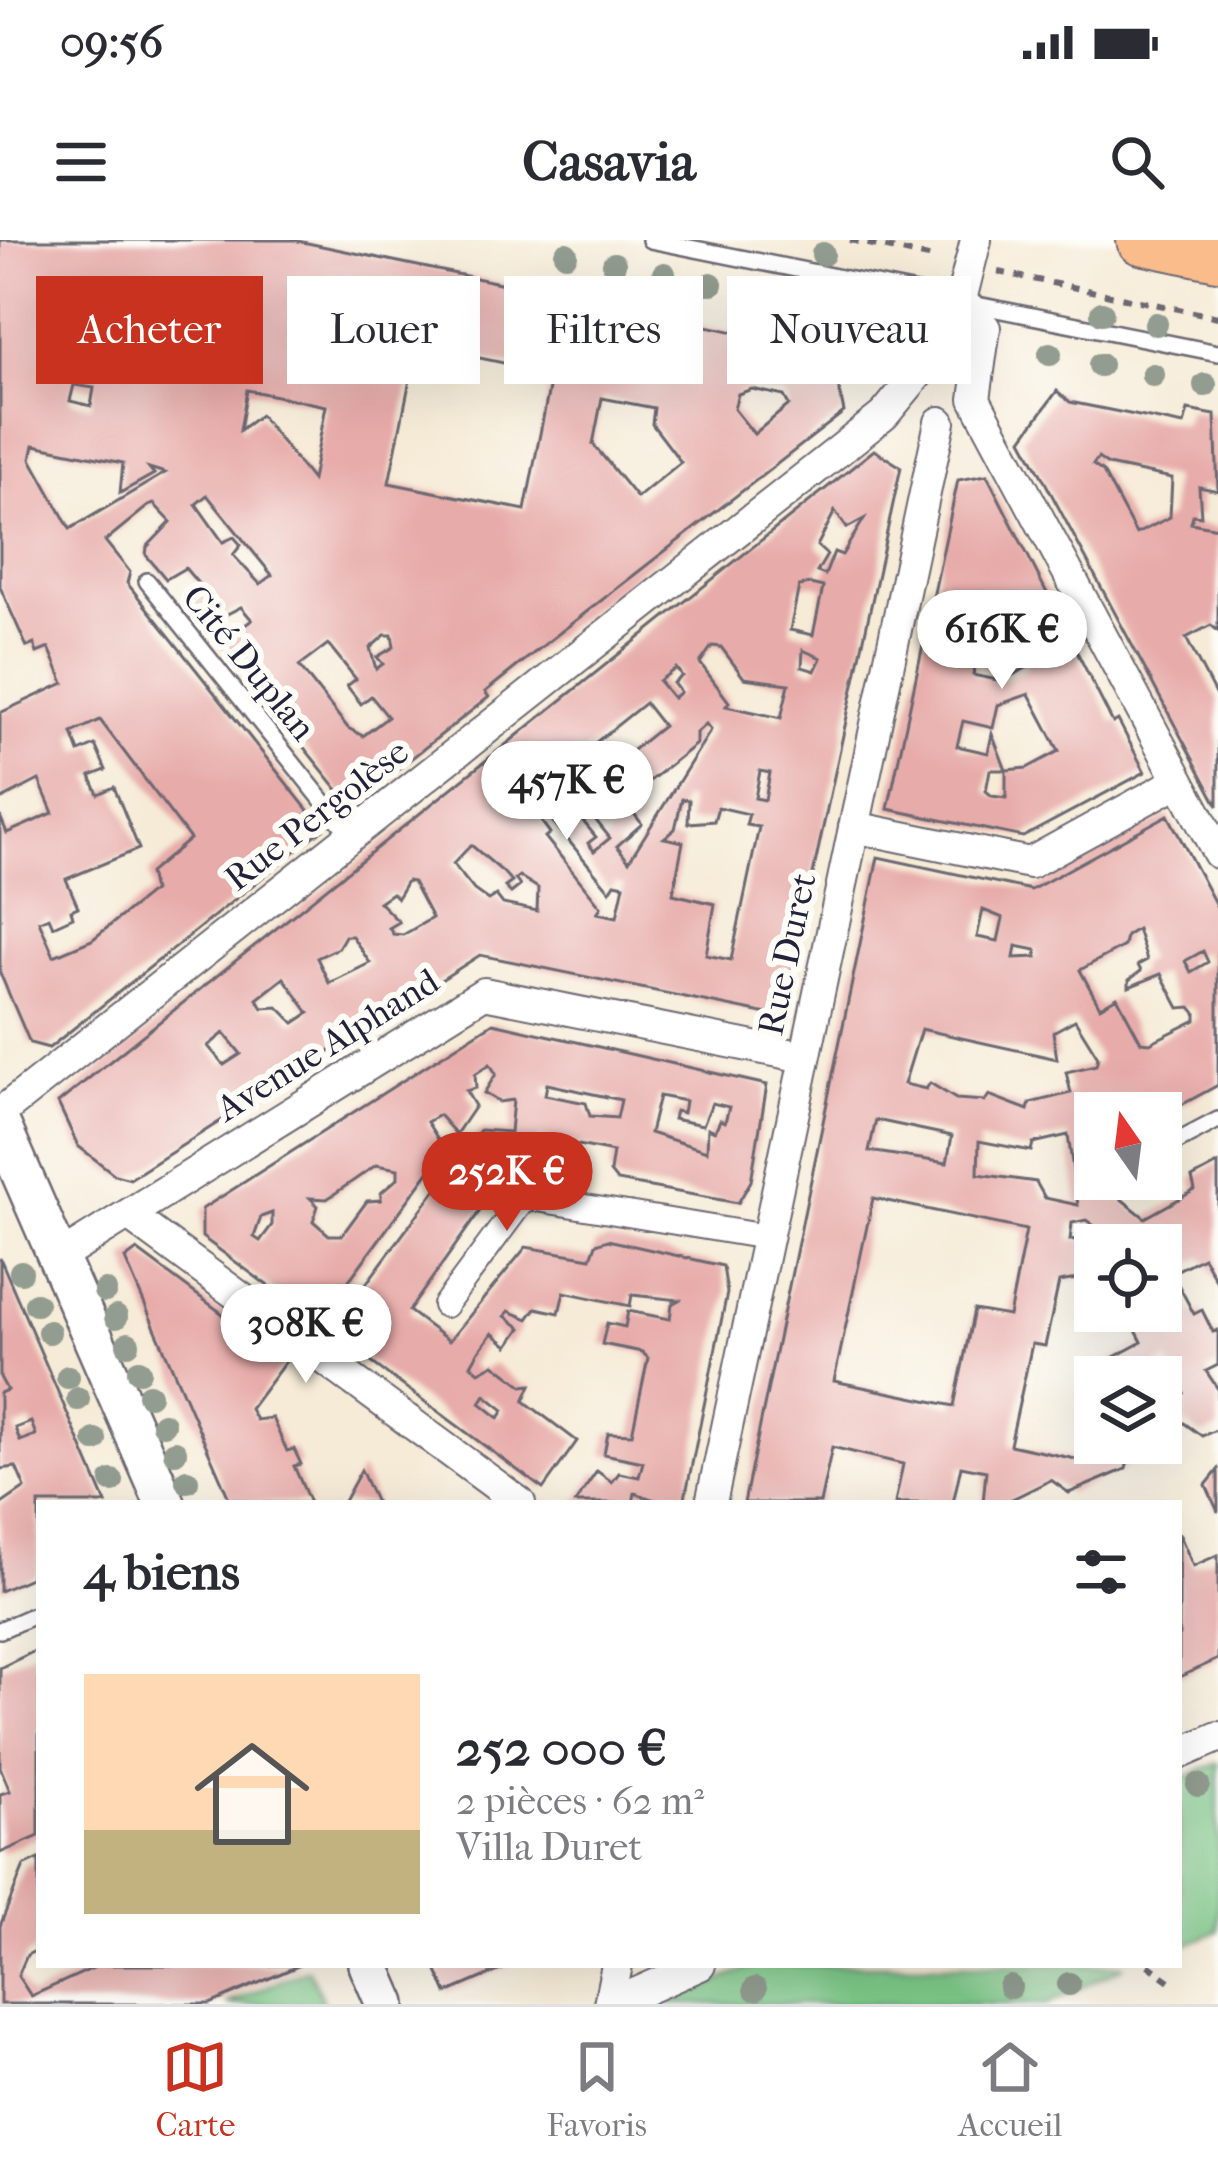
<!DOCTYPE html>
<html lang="fr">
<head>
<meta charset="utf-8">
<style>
	:root { --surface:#fff; --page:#f7f7f7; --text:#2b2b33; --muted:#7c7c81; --line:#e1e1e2; --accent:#c8321e }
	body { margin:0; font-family:"IM FELL French Canon",serif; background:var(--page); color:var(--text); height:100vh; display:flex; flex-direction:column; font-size:45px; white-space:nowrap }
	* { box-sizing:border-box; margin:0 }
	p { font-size:39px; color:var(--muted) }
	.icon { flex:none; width:66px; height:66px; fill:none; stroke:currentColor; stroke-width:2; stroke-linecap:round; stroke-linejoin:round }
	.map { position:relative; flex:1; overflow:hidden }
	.drawer { position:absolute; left:36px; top:1260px; width:1146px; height:468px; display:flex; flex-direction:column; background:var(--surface); border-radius:0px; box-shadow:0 12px 48px #0002 }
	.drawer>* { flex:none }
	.top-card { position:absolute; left:36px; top:36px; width:1146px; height:108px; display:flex; gap:24px }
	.needle { width:78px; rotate:346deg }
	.tools { position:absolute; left:1074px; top:852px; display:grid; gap:24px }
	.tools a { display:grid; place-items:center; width:108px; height:108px; border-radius:0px; background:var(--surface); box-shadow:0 12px 48px #0002; font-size:60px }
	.price { position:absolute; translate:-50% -102px; padding:0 27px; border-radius:42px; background:#fff; color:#222; font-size:39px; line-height:78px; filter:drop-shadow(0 3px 6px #0008) }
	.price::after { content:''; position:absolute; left:50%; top:72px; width:36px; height:27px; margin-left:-18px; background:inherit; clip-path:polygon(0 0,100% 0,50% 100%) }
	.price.on { background:var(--accent); color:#fff }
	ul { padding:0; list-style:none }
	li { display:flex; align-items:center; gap:36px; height:300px; padding:0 48px }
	li span { display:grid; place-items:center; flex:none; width:336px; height:240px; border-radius:0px; color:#555 }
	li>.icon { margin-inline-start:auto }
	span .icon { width:144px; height:144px; fill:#fffc; stroke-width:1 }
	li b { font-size:51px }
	h2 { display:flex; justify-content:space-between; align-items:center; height:144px; padding:0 48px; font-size:51px }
	.tag { padding:0 42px; border-radius:0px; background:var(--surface); box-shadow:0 12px 48px #0002; font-size:42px; line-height:108px }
	.tag.on { background:var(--accent); color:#fff }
	.status { display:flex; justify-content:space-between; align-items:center; height:84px; padding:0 60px; background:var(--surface); direction:ltr }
	.status svg { height:33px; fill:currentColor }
	header { display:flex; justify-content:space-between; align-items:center; height:156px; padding:0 48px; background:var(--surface); font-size:54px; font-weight:800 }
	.tabs { display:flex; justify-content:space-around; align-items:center; height:168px; border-top:3px solid var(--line); background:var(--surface); font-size:33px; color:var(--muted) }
	.tabs a { display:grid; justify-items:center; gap:6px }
	.tabs .on { color:var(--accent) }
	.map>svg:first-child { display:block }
	.green { fill:#7bc887; stroke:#4e7561; stroke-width:3 }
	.building { fill:#e7aba9; fill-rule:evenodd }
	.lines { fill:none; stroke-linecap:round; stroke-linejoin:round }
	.service-casing { stroke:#6c6872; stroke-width:20 }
	.pedestrian-casing { stroke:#6c6872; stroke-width:28 }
	.minor-casing { stroke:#6c6872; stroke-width:34 }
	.tertiary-casing { stroke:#6c6872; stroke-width:44 }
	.primary-casing { stroke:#6c6872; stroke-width:52 }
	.path { stroke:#6c6872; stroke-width:6; stroke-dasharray:9 9; stroke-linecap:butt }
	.service { stroke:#fff; stroke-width:15 }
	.pedestrian { stroke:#fff; stroke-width:24 }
	.minor { stroke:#fff; stroke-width:30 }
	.tertiary { stroke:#fff; stroke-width:39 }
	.primary { stroke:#fabc8b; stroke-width:48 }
	.tree { fill:#929c90 }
	.labels { text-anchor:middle; stroke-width:12; stroke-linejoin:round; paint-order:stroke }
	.street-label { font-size:36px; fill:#22223b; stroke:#fdfcf7 }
</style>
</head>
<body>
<div class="status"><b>09:56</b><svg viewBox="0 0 49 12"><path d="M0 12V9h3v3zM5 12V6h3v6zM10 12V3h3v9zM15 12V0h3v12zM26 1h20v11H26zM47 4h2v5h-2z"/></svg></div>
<header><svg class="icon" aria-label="menu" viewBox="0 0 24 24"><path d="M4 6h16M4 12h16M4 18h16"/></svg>Casavia<svg class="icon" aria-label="search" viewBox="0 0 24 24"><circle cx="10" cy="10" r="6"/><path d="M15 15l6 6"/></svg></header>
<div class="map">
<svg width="1218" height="1764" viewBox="0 0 1218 1764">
	<rect width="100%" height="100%" fill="#fdfcf7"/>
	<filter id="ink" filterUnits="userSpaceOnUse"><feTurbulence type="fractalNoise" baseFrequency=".00833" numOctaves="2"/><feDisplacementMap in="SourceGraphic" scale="24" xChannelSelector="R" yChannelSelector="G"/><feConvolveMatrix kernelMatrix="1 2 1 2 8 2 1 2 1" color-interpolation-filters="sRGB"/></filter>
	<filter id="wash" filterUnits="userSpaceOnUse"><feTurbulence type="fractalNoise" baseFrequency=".004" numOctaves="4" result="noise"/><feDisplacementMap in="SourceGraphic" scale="48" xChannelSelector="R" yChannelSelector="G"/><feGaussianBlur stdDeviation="2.7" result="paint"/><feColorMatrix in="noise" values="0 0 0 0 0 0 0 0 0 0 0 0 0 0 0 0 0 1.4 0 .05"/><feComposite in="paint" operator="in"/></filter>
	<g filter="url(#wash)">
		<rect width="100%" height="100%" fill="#f6ebd7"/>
		<g class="green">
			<polygon points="1218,1523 1218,1691 1179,1708 1179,1540"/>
			<polygon points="755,1725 1122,1725 1123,1727 1047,1764 668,1764"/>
			<polygon points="308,1729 324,1764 226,1764"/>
		</g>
		<g id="blocks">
			<g class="building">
				<path d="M0,0H293L831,112L844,172L544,405L485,452L489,457L351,566L220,403L252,380L241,367L206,385L187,364L201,347L185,328L166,339L146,315L147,307L171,282L154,264L148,266L105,301L130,332L127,343L323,589L49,808L30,803L0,733V576L7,593L53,573L39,540L0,560V473L64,443L49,408L37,413L34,404L27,407L0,347ZM89,73L109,77L106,94L85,90ZM417,105L552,133L525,270L389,243ZM74,145L94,148L91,166L70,161ZM752,149L784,156L789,165L754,194L734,169L738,154ZM247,150L326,166L312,240L260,175L240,190ZM602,158L654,168L652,184L681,222L637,258L593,204ZM34,205L123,223L120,253L154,234L149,228L165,233L70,289L31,219ZM207,255L272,335L260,344L233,315L241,305L234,297L223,302L196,264ZM385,395H392L394,407L377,417L383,424L376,429L370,408ZM328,404L356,439L347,446L361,464L371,456L388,477L363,496L348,488L299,426ZM100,480L190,599L149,633L153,651L92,700L54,716L39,681L49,677L53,686L73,677L71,670L78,667L66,639L139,609L114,547L98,554L90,536L106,530L95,505L79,512L72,493Z"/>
				<path d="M1057,151L1070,162L1184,185L1188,170L1215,175L1218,251L1199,247L1201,276L1193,275L1191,283L1218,288V391L1211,385L1186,398L1218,460V566L1022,199ZM1098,218L1108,225L1172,238L1170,277L1136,294L1103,232L1093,225Z"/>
				<path d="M874,210L901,227L782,777L480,715L130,939L115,935L78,906L58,863ZM835,271L847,288L864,279L842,315L834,312L825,335L817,332L827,315L817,306ZM810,344L823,347L813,395L790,390L799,346ZM712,406L721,407L744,438L789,444L781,478L726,466L729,462L700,423ZM803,410L821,418L815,431L802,427ZM676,428L682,436L673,443L680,452L673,458L659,441ZM645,463L663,486L603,534L585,511ZM706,484L711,490L629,621L617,606L642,584L629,567L640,560L637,551L696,504V493ZM554,528L610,598L594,611L588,603L596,597L554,546L536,561L610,651L615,643L624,645L617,677L597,673L601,667L545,597L550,593L521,554ZM760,531L770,533L765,560L755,558ZM682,559L689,560L688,583L714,581L718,567L749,574L746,585L759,587L731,720L706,715L715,664L673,654L683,602L664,598L675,589ZM471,605L503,632L512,642L505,647L511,653L520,646L515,639L519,636L538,648L537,671L503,664L496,655L488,660L474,650L453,624ZM407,641L413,642L432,678L403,695L393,694L389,688L399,682L379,662L392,653L397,658ZM345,696H352L370,723L329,743L317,718L338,708ZM284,738L309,773L294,783L278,767L263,768L257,759ZM224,793L241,814L224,825L208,806Z"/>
				<path d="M987,235L1113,483L1118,480L1145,532L1023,597L888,569L958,240ZM1008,390L1028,427L1002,441L973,435L981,394L995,397ZM1029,454L1059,511L1027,528L1006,530V558L992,556L986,551L990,530H1006L992,494L988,513L957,506L963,481L993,488L998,465Z"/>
				<path d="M1168,575L1218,669V845L1161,876L1150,866L1136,873H1095V939H1110L1120,958L1145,978L1195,950L1192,938L1218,924V1044L1203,1017L1172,1033L1194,1074L1202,1070L1213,1092L1218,1090V1125L1206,1131L1218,1149V1189L1202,1196L1184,1183L1161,1190V1164L1184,1153L1168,1120L1134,1137H1098L1101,1124L1142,1102L1126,1071H1161V1005H1095V1036L1059,1042L1045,1106L1032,1104L1010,1205L1080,1220L1084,1204L1132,1203L1126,1229L1069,1253L1051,1240L1004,1263H983L986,1231L961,1226L953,1263H895L903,1224L832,1207L820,1263H744L878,617L1031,650ZM983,670L1003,678L998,701L977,697ZM1137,689L1147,720L1138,725L1141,731L1129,740V747L1161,734L1179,768L1191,767L1196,773V780L1150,803L1141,802L1117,757L1100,767L1080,730L1124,706L1126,696ZM1016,706L1036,710L1037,717L1014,718ZM1203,711L1208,722L1191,732L1185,721ZM1075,780L1098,817L1096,825L1066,832L1071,853L1030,863L1028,870L989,855L985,861L956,859L930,843L926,849L904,844L921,789L1057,819L1053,792ZM876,880L952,896L947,923L869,911ZM1068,895L1078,965L1045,958L1036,942L978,934L979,901L1031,911L1033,903ZM873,958L1026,990L1009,1076L974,1070L954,1166L834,1141ZM1086,980L1096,987L1097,997L1070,1000L1072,983Z"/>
				<path d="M493,783L767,845L751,941L738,963L617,941L610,932L613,912L539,897L535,911L511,927L409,1071L449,1101L526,1007L591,1018L596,1004L608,1000L723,1026L727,1053L684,1263H663L635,1253L633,1263H575L597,1231L612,1242L619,1233L639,1237L643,1222L604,1214L608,1193L632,1194L648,1118L642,1112L602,1104L607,1083L625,1087L628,1071L670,1079L672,1064L679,1060L632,1055L630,1066L564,1052L559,1073L536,1068L528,1079L509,1071L505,1076L521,1088L508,1106L492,1093L479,1111L471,1125L479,1132L494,1124L523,1146L531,1145L524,1161L577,1201L543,1249L202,997V969ZM490,824L496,834L484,853L499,862L513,860L510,892L480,890L360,1052L347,1043L445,910L427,882L439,875L456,894L475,866L466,851L476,848L475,834ZM547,844L621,860L617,878L590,876L586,863L545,855ZM659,856L685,861L683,873L675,871L673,879L703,885L712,863L729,867L725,882L720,880L715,891L708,888L707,911L650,893ZM376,925L398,929V938L381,953V960L367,961L342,995H329L313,981L318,966L310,958L327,959ZM272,973V985L260,1001L254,997L261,977ZM485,1155L504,1170L499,1178L480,1163Z"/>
				<polygon points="137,1010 286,1121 250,1169 256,1180 272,1178 287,1211 294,1209 301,1224 294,1226 310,1263 231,1263 125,1019"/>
				<path d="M0,1018L106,1263H39V1334L0,1351V1265L25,1248L16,1227L0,1229V1153L7,1150L0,1137ZM31,1182L36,1195L20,1201L15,1188Z"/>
				<polygon points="361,1230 376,1263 343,1263"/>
				<polygon points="1218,1230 1218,1272 1206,1245"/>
				<polygon points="1179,1293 1193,1326 1218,1315 1218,1419 1179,1437"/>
				<polygon points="39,1409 39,1596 0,1613 0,1554 10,1551 0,1527 0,1428"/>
				<polygon points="39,1619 39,1709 27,1715 18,1736 31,1756 100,1725 300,1725 210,1764 0,1764 0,1686 24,1626"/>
				<polygon points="434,1725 512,1725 447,1753"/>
			</g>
		</g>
	</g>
	<g filter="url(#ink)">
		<use href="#blocks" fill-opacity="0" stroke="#6c6872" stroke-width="3"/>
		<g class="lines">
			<defs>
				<g id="service">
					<polyline points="650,0 1218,113"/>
					<polyline points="147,341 351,596"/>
					<polyline points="1161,910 1218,880"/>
					<polyline points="0,1390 39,1373"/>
				</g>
				<polyline id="pedestrian" points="445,1065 525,957 766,997"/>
				<g id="minor">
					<polyline points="961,60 985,88 975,159 1218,613"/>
					<polyline points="854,587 1030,623 1179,541"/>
					<polyline points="0,873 884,175 923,128 935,81 961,60 976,0"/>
					<polyline points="130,976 520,1263"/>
					<polyline points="58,1018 484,753 804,817"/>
					<polyline points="711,1263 940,182"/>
					<polyline points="1179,1514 1218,1497"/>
					<polyline points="609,1764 617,1725"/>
					<polyline points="612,1764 700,1725"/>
				</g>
				<g id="tertiary">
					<polyline points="0,884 165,1263"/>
					<polyline points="369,1725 386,1764"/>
				</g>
				<polyline id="primary" points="1141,0 1218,16"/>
			</defs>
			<use href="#service" class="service-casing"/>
			<use href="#pedestrian" class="pedestrian-casing"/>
			<use href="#minor" class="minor-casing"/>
			<use href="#tertiary" class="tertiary-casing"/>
			<use href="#primary" class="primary-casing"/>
			<g class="path">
				<polyline points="850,0 938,19"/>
				<polyline points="998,32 1218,77"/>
				<polyline points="1148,1725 1170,1741"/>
			</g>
			<use href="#service" class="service"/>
			<use href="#pedestrian" class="pedestrian"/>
			<use href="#minor" class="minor"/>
			<use href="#tertiary" class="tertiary"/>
			<use href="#primary" class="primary"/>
		</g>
		<g class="tree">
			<circle cx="566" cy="14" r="12"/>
			<circle cx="823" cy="14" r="12"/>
			<circle cx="614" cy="24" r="12"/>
			<circle cx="664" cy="34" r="12"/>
			<circle cx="711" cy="44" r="12"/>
			<circle cx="765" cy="56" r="12"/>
			<circle cx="811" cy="65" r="12"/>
			<circle cx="1102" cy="73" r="12"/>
			<circle cx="867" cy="77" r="12"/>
			<circle cx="1156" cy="84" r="12"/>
			<circle cx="1050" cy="114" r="12"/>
			<circle cx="1100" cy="125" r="12"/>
			<circle cx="1153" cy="135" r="12"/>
			<circle cx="1205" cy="145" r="12"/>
			<circle cx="21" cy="1032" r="12"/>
			<circle cx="105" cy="1051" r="12"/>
			<circle cx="36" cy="1064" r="12"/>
			<circle cx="116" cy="1077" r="12"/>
			<circle cx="49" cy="1092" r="12"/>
			<circle cx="128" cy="1104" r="12"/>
			<circle cx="139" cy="1131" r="12"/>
			<circle cx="68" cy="1137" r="12"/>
			<circle cx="149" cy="1155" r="12"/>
			<circle cx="78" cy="1159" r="12"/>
			<circle cx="163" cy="1184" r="12"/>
			<circle cx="95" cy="1200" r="12"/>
			<circle cx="175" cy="1212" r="12"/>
			<circle cx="112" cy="1241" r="12"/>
			<circle cx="187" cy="1241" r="12"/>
			<circle cx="1198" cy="1545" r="12"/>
			<circle cx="1069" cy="1744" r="12"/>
			<circle cx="1010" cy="1747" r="12"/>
			<circle cx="755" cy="1749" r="12"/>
		</g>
	</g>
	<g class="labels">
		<g class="street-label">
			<text transform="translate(250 422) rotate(51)" y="13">Cité Duplan</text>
			<text transform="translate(316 574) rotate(-38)" y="13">Rue Pergolèse</text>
			<text transform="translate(786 714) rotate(-78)" y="13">Rue Duret</text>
			<text transform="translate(327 804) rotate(-32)" y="13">Avenue Alphand</text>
		</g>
	</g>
</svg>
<div class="tools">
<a><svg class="needle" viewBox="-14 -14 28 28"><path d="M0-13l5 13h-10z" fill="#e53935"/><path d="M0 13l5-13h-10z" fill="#7c7c81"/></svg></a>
<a><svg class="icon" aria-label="locate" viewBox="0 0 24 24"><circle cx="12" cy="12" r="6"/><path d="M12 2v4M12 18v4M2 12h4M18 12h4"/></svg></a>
<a><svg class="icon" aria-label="layers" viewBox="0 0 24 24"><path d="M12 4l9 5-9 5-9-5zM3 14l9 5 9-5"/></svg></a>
</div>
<b class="price" style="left:1002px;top:452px">616K €</b>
<b class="price" style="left:567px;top:603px">457K €</b>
<b class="price on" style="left:507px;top:994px">252K €</b>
<b class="price" style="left:306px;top:1146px">308K €</b>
<div class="top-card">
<a class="tag on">Acheter</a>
<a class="tag">Louer</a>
<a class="tag">Filtres</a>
<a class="tag">Nouveau</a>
</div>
<section class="drawer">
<h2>4 biens<svg class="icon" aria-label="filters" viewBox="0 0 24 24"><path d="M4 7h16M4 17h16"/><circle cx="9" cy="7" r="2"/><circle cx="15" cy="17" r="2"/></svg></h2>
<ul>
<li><span style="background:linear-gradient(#ffd9b3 65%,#c2b280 0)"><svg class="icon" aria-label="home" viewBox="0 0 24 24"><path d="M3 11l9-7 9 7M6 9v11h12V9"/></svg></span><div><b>252 000 €</b><p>2 pièces · 62 m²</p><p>Villa Duret</p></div></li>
</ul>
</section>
</div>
<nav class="tabs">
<a class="on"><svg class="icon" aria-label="map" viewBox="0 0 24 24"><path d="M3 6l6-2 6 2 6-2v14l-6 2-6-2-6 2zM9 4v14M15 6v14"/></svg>Carte</a>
<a><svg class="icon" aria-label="saved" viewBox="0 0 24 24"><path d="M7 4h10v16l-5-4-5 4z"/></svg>Favoris</a>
<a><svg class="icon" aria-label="home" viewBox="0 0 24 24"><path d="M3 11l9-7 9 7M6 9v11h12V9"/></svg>Accueil</a>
</nav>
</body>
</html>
